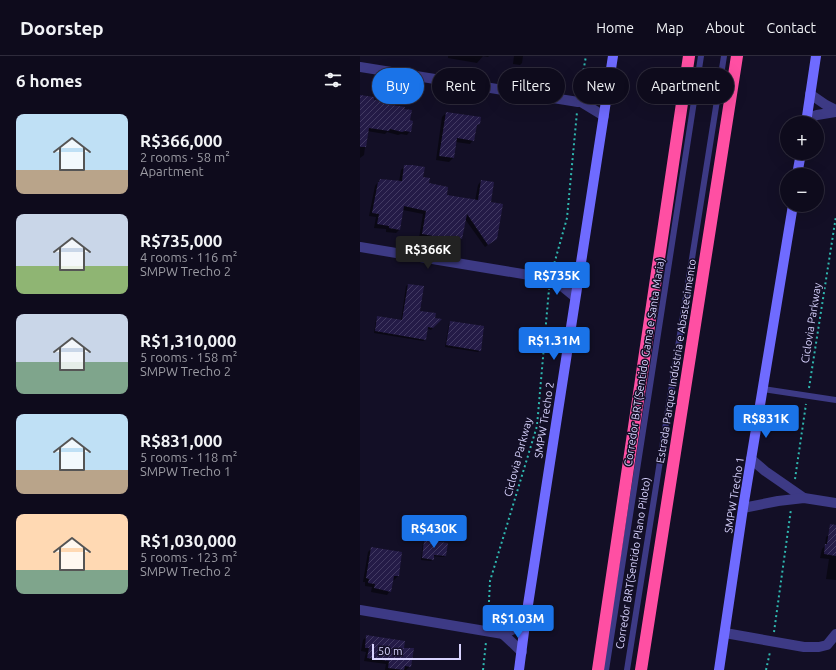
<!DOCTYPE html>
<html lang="en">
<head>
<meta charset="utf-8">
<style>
	:root { --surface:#0e0b1c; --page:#171425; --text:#f1f3f6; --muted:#9b9ba3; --line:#2e2b3b; --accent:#1a73e8 }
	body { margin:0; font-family:Ubuntu,sans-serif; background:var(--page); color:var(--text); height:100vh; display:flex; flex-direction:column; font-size:15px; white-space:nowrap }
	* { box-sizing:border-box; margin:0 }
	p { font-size:13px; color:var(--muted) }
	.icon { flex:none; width:22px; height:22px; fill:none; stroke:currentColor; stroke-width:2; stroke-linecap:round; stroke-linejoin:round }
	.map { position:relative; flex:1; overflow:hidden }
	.panel { display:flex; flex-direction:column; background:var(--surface); width:360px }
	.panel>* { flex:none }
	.hud { position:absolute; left:12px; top:12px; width:380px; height:36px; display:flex; gap:8px }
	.buttons { position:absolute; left:420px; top:60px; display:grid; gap:8px }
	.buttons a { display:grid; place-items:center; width:44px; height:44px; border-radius:50%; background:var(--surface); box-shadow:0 4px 16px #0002,0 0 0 1px var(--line); font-size:20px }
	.scale { position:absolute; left:12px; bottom:10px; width:89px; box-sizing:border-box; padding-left:4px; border:2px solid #d9d4ff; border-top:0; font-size:11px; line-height:14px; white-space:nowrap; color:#d9d4ff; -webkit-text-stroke:3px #130f26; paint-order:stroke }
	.price { position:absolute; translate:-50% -34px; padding:0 9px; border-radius:4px; background:var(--accent); color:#fff; font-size:13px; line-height:26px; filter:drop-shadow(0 1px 2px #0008) }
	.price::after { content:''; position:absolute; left:50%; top:24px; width:12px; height:9px; margin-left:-6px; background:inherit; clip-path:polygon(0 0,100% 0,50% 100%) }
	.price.selected { background:#222; color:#fff }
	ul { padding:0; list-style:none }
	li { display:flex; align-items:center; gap:12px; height:100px; padding:0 16px }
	li span { display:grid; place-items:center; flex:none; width:112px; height:80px; border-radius:8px; color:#555 }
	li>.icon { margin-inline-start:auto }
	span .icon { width:48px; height:48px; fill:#fffc; stroke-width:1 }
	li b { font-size:17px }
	h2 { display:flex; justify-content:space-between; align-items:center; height:48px; padding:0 16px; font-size:17px }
	.chip { padding:0 14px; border-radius:18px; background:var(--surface); box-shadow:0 4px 16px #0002,0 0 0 1px var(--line); font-size:14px; line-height:36px }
	.chip.selected { background:var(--accent); color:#fff }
	header { display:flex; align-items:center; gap:24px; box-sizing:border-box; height:56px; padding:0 20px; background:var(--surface); border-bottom:1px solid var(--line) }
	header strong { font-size:19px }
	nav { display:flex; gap:22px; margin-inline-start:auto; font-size:14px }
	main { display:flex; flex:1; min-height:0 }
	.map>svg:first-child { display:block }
	.shadow { fill:#0007 }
	.building { fill:url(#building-hatch) }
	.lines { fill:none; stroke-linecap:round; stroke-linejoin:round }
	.path { stroke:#2fb8b0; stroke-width:2; stroke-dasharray:2 3; stroke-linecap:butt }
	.lane { stroke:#3d3a85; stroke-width:6 }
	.street { stroke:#3d3a85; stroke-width:10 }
	.secondary { stroke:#6f6bff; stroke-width:10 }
	.highway { stroke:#ff4fa3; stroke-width:12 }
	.labels { text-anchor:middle; stroke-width:3; stroke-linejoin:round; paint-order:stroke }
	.street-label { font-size:11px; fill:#d9d4ff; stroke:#130f26 }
</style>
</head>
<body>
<header>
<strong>Doorstep</strong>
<nav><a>Home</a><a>Map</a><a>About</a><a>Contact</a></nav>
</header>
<main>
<section class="panel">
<h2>6 homes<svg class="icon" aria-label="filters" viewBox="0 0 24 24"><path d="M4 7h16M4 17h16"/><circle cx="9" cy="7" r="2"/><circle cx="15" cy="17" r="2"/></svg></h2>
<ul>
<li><span style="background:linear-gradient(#bfe0f5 70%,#b9a48a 0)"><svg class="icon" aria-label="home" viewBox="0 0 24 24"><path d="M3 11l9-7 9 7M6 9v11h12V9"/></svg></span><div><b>R$366,000</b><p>2 rooms · 58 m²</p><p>Apartment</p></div></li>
<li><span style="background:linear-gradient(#c9d6e8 65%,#8fb573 0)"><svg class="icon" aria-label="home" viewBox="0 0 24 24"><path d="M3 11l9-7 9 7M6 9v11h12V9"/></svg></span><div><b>R$735,000</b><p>4 rooms · 116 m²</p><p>SMPW Trecho 2</p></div></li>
<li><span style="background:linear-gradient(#c9d6e8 60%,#7fa58c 0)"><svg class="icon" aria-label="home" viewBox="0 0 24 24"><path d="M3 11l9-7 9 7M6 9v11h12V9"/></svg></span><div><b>R$1,310,000</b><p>5 rooms · 158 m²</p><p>SMPW Trecho 2</p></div></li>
<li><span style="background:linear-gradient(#bfe0f5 70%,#b9a48a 0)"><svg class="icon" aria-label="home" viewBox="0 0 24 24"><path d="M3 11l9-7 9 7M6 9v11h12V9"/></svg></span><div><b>R$831,000</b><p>5 rooms · 118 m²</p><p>SMPW Trecho 1</p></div></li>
<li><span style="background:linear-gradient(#ffd9b3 70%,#7fa58c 0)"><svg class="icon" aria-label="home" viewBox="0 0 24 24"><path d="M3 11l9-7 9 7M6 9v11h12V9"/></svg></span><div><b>R$1,030,000</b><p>5 rooms · 123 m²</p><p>SMPW Trecho 2</p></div></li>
</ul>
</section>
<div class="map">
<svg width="476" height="614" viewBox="0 0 476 614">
	<defs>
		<pattern id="building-hatch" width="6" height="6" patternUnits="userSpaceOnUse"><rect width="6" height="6" fill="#241b47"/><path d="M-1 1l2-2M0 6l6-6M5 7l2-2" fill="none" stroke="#433b63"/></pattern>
	</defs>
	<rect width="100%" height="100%" fill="#130f26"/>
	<g class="shadow">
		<polygon points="88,0 129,0 128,1 123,0 117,7 88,2"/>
		<polygon points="154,0 163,0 162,7 160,9 153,8"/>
		<polygon points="0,40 13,45 49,65 50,75 47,79 41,78 38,79 27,76 25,78 7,75 4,99 0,102"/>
		<polygon points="86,57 119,68 115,71 113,84 110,88 96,86 93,102 89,106 76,104 82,61"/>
		<polygon points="45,110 62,122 68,128 86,140 115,145 118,129 121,125 130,147 132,186 125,191 105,163 102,182 98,186 76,183 75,184 59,182 63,158 43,154 39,174 36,177 26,176 26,173 14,172 16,161 9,160 15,130 20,124 39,126 41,114"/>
		<polygon points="48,229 59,256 74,263 80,264 71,274 67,272 65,284 63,285 14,277 16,263 18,261 41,265 46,230"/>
		<polygon points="91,266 120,294 118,296 85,291 89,267"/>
		<polygon points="470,478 476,479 476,524 466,523 469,503 460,502 462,493 465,490 466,481"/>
		<polygon points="64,485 85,500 83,501 73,500 73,503 71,505 61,504 63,486"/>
		<polygon points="12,492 38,520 34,524 32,523 30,535 27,539 11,536 12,531 5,530 5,526 3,526 8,496"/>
		<polygon points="7,580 42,593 50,610 46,614 25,614 26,608 4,605 6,596 1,595 3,584"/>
	</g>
	<g class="building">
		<polygon points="0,39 14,41 14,44 27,45 31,49 45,51 44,53 52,54 50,64 53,65 51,76 45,75 42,76 30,73 29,75 9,72 6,91 0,91"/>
		<polygon points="86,56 121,61 120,68 117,69 114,85 97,82 94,102 79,100"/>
		<polygon points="44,109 52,109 65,111 63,121 70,122 69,127 88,131 87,139 118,144 121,124 134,126 131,146 143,148 137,183 128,189 107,158 102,183 80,180 79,181 62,178 66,155 44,150 40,174 29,172 29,170 17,168 19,158 12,157 18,126 19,126 20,123 42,125"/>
		<polygon points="48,228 64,230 60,255 76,257 75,262 82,263 73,272 68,271 66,284 15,275 17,260 42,264"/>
		<polygon points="90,265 124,270 121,295 86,289"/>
		<polygon points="470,468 476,469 476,500 464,498 465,488 467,488"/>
		<polygon points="64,484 88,487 86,500 74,499 74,504 62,502"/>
		<polygon points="11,491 42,496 39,520 34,520 31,536 14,532 15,528 8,527 9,523 6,522"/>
		<polygon points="6,579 45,585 44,592 54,592 51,611 45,610 44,614 28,612 29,605 7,602 9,592 5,592"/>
	</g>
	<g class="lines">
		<g class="path">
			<polyline points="220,34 226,0"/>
			<polyline points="193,212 207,162 217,56"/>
			<polyline points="449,332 476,160"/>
			<polyline points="435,423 446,348"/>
			<polyline points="128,566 130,525 177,370 189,233"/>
			<polyline points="414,576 431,453"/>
			<polyline points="123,614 126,586"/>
			<polyline points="406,614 410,596"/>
		</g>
		<g class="lane">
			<polyline points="403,333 476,344"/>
			<polyline points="246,614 341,0"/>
			<polyline points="267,614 364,0"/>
		</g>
		<g class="street">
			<polyline points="0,11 218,46 221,46 248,36"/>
			<polyline points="450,38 466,49 476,54"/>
			<polyline points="221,46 244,60"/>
			<polyline points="446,63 457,59 476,56"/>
			<polyline points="0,191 193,223 220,211"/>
			<polyline points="193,223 215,241"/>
			<polyline points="391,403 405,415 444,442"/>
			<polyline points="383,452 418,445 444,442 476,447"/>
			<polyline points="0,554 143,578 165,568"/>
			<polyline points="365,577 444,591 459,591 467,589 476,578"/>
			<polyline points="143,578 162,596"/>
		</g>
		<g class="secondary">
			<polyline points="446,67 456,0"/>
			<polyline points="437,119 441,97"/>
			<polyline points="159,614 165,568 253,0"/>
			<polyline points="359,614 383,452 433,149"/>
		</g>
		<g class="highway">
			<polyline points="238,614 329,0"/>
			<polyline points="281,614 377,0"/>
		</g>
	</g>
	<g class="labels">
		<g class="street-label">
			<text transform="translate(451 267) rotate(-81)" y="4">Ciclovia Parkway</text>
			<text transform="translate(316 305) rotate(-81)" y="4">Estrada Parque Indústria e Abastecimento</text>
			<text transform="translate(284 306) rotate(-81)" y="4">Corredor BRT(Sentido Gama e Santa Maria)</text>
			<text transform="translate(184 364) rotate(-81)" y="4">SMPW Trecho 2</text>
			<text transform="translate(158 401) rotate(-75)" y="4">Ciclovia Parkway</text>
			<text transform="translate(374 439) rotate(-81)" y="4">SMPW Trecho 1</text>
			<text transform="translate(273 507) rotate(-81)" y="4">Corredor BRT(Sentido Plano Piloto)</text>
		</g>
	</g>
</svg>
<div class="buttons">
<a>+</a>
<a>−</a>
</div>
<div class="scale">50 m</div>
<b class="price selected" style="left:68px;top:214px">R$366K</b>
<b class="price" style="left:197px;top:240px">R$735K</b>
<b class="price" style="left:194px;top:305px">R$1.31M</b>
<b class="price" style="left:406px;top:383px">R$831K</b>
<b class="price" style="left:74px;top:493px">R$430K</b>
<b class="price" style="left:158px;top:583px">R$1.03M</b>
<div class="hud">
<a class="chip selected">Buy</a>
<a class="chip">Rent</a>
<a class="chip">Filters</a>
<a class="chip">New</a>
<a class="chip">Apartment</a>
</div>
</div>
</main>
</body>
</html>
